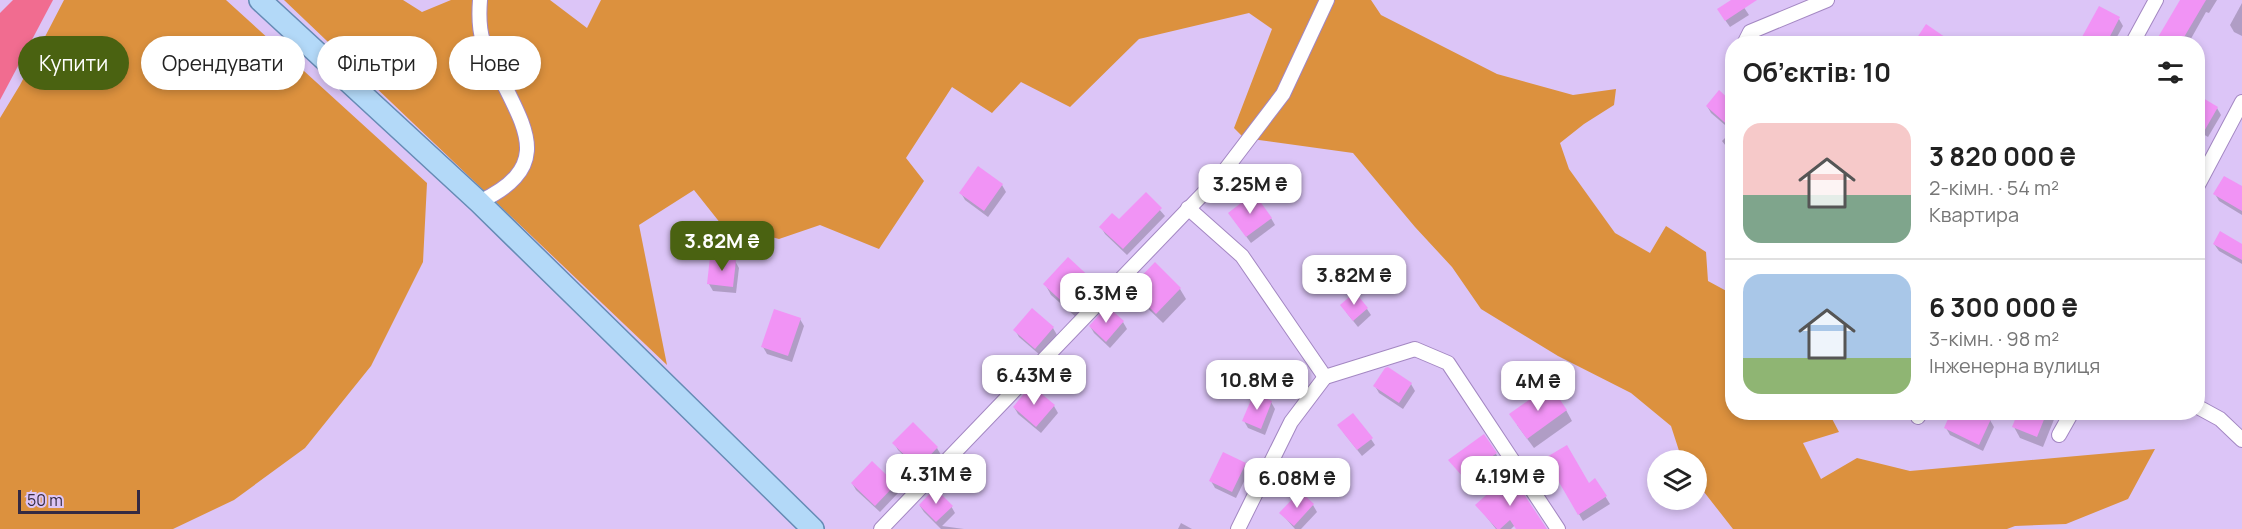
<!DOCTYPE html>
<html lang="uk">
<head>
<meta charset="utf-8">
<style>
	:root { --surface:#fff; --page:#f2f2f2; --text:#222; --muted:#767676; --line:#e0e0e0; --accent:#4a6211 }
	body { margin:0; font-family:Manrope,sans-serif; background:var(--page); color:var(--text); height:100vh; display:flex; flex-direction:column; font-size:22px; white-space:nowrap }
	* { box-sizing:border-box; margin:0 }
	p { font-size:20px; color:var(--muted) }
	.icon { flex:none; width:33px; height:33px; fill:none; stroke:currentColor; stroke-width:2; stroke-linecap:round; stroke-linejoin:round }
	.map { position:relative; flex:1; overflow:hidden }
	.details { position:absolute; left:1725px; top:36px; width:480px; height:384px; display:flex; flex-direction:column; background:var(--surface); border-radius:24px; box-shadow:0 3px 9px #0003 }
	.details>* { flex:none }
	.top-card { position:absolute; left:18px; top:36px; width:570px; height:54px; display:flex; gap:12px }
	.fabs { position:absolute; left:1647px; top:450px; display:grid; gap:12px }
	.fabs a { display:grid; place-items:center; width:60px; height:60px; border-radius:50%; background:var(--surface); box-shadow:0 3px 9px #0003; font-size:30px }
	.scale { position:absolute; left:18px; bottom:15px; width:122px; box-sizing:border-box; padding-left:6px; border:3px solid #352a42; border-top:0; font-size:16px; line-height:21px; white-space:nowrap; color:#352a42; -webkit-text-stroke:4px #dcc5f7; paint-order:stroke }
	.price { position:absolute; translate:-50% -51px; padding:0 14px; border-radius:12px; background:#fff; color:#222; font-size:20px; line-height:39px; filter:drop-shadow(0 2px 3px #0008) }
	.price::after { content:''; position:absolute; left:50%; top:36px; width:18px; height:14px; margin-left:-9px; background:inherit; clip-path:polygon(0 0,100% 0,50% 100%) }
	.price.on { background:var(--accent); color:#fff }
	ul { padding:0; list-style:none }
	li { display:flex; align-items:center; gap:18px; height:150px; padding:0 18px }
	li+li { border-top:2px solid var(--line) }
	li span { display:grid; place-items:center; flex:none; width:168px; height:120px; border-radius:18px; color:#555 }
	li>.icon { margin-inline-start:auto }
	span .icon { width:72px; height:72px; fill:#fffc; stroke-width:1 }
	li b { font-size:26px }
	h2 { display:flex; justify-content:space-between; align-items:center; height:72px; padding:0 18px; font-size:26px }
	.pill { padding:0 21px; border-radius:27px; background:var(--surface); box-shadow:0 3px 9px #0003; font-size:21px; line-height:54px }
	.pill.on { background:var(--accent); color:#fff }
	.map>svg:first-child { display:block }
	.green { fill:#dc913e }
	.water { fill:#f16c90 }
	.shadow { fill:#0003 }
	.building { fill:#f193f5 }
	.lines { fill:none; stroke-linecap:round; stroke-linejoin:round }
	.street-casing { stroke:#a387c2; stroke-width:16 }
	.primary-casing { stroke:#668bb5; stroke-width:24 }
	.street { stroke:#fff; stroke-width:14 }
	.primary { stroke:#b3d9f8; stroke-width:21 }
</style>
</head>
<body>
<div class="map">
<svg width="2242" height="529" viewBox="0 0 2242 529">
	<rect width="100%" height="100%" fill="#dcc5f7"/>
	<g class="green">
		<polygon points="64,0 226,0 427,183 423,262 371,366 305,448 234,500 173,529 0,529 0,118 20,85"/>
		<polygon points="284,0 403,0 422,12 451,0 550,0 587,28 601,0 1371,0 1381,15 1497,74 1573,95 1616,89 1614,105 1584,124 1560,143 1569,169 1615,233 1650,253 1666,226 1706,252 1708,281 1732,294 1732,412 1829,413 1839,432 1803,443 1821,479 1857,458 1910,471 2155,449 2128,499 2066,524 2015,526 2007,529 1733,529 1697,483 1696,460 1682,460 1671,426 1631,393 1558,356 1481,309 1452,267 1415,227 1353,153 1244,138 1234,128 1272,29 1249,13 1139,39 1070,107 1021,82 992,113 952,87 906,158 924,181 879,249 820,225 779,239 721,224 694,190 639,225 667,365"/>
	</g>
	<polygon class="water" points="13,0 53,0 0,100 0,13"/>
	<g class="shadow">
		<polygon points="1734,0 1739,0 1749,15 1730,27 1723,17"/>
		<polygon points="2182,0 2217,0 2209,13 2206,12 2188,44 2158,44"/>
		<polygon points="2242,3 2242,36 2234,32 2230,25"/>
		<polygon points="2119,19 2123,26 2113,44 2082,44 2083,37"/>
		<polygon points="1719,92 1732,106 1732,131 1711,113 1707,106"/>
		<polygon points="2198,97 2217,108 2221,115 2208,137 2198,131"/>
		<polygon points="1732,131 1732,154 1722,141"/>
		<polygon points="1002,185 1006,192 988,217 965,200 961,193"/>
		<polygon points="2242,188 2242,215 2219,201 2215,194"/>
		<polygon points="1146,194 1165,216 1127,255 1105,234 1101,227 1119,221"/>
		<polygon points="1271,218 1275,225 1251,243 1234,220"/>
		<polygon points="2214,244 2242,246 2242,264 2219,251"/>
		<polygon points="735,261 739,268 736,293 713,291 709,284"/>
		<polygon points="1094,283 1100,294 1077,318 1051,295 1045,284"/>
		<polygon points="1132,288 1180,289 1186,299 1163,323 1138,299"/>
		<polygon points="1367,309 1371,315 1358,327 1346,312"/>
		<polygon points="1032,310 1053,328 1057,335 1040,355 1019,337 1015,330"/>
		<polygon points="800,319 804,326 792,362 767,354 763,347"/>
		<polygon points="1123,322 1127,329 1110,348 1094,333 1090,326"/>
		<polygon points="1411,384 1415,391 1403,409 1379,393 1375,386"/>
		<polygon points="1271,402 1275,409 1265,435 1248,428 1244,421"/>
		<polygon points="1054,406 1058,413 1041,433 1018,414 1014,407"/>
		<polygon points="1566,410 1572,421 1534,448 1517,425"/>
		<polygon points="2020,412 2057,412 2043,447 2020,438 2014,427"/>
		<polygon points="1990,420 1994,427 1983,451 1950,435 1946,428"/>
		<polygon points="1343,432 1371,439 1375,445 1362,456"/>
		<polygon points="894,443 937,448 941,455 923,474 898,450"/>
		<polygon points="1496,454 1500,461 1468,483 1450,460"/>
		<polygon points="1547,459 1588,485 1595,480 1610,504 1583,521"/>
		<polygon points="872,463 895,485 899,492 880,512 856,490 852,483"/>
		<polygon points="1245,464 1249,471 1236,498 1215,488 1211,481"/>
		<polygon points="1313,505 1317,512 1301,529 1295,529 1281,513"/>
		<polygon points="1477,505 1547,529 1518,529 1515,525 1511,529 1496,529"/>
		<polygon points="920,506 951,506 955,513 942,526 964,529 941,529 924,512"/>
		<polygon points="1181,523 1192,529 1178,529"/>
	</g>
	<g class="building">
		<polygon points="1731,0 1757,0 1725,21 1717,9"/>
		<polygon points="2180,0 2206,0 2180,44 2154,44"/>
		<polygon points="2099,6 2120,17 2106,44 2093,44 2082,37"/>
		<polygon points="1926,24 1955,44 1913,44"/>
		<polygon points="1719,90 1732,102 1732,129 1706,106"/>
		<polygon points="2198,95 2218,107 2198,142"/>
		<polygon points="978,166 1003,184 984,211 959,193"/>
		<polygon points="2224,176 2242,186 2242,211 2213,194"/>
		<polygon points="1146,192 1162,208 1123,249 1099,227 1112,213 1119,219"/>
		<polygon points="1254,193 1272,218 1246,237 1228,213"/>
		<polygon points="2220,231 2242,244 2242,260 2213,244"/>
		<polygon points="710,257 736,260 733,287 707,284"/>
		<polygon points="1068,257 1095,282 1070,309 1043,284"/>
		<polygon points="1155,262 1181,288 1156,314 1130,288"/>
		<polygon points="1355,292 1368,308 1353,321 1340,305"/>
		<polygon points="1107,306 1124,321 1106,342 1089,326"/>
		<polygon points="1032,308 1054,327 1035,349 1013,330"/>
		<polygon points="774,309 801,318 788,356 761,347"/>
		<polygon points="1388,367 1412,383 1399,403 1373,386 1385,368"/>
		<polygon points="1031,385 1055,405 1036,427 1013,407"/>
		<polygon points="1550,385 1567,410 1527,439 1509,414"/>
		<polygon points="1254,393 1272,401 1261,429 1242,421"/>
		<polygon points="1951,412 1976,412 1991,419 1979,445 1944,428"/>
		<polygon points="2018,412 2047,412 2037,437 2012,427"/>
		<polygon points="1353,413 1373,438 1357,450 1337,425"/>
		<polygon points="913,422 938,447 918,468 892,443"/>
		<polygon points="1484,434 1497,453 1463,477 1448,460"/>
		<polygon points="1567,445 1589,483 1595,478 1607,496 1578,515 1545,458"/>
		<polygon points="1223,452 1246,463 1232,492 1209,481"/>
		<polygon points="872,461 896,484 875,506 851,483"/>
		<polygon points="1512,476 1547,529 1516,529 1510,520 1500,529 1497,529 1475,505 1493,489"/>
		<polygon points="935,488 953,506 936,522 919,505"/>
		<polygon points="1300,491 1314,504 1294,526 1279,513"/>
	</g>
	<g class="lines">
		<defs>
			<g id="street">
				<polyline points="1744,44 1750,32 1827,0"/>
				<polyline points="2132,44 2156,0"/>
				<polyline points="2198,185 2242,102"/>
				<path d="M479,202C557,165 523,126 495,66C491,58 485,50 483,41C479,29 479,13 480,0"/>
				<polyline points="1188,208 1242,256 1325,377 1415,349 1448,363 1558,529"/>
				<polyline points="2198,407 2220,419 2242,440"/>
				<polyline points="1918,417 1921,412"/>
				<polyline points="2059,435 2072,412"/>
				<polyline points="881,529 1222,174 1283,94 1327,0"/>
				<polyline points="1238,529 1291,422 1325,377"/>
			</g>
			<polyline id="primary" points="260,0 479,202 813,529"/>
		</defs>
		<use href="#street" class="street-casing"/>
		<use href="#primary" class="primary-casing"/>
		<use href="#street" class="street"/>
		<use href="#primary" class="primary"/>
	</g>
</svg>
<div class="fabs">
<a><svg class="icon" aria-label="layers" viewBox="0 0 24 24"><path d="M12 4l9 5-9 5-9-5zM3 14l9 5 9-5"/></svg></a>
</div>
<div class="scale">50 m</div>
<b class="price" style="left:1250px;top:215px">3.25M ₴</b>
<b class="price on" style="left:722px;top:272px">3.82M ₴</b>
<b class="price" style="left:1354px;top:306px">3.82M ₴</b>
<b class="price" style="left:1106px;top:324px">6.3M ₴</b>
<b class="price" style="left:1034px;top:406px">6.43M ₴</b>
<b class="price" style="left:1257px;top:411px">10.8M ₴</b>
<b class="price" style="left:1538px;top:412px">4M ₴</b>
<b class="price" style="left:936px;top:505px">4.31M ₴</b>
<b class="price" style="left:1510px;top:507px">4.19M ₴</b>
<b class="price" style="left:1297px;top:509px">6.08M ₴</b>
<div class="top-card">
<a class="pill on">Купити</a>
<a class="pill">Орендувати</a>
<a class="pill">Фільтри</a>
<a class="pill">Нове</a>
</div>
<section class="details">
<h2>Об’єктів: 10<svg class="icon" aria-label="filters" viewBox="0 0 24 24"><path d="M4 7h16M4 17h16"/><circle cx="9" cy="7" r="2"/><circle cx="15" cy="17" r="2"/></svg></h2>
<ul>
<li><span style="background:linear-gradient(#f6c9c9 60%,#7fa58c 0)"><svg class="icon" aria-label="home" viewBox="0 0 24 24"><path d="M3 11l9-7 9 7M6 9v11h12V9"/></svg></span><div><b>3 820 000 ₴</b><p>2-кімн. · 54 m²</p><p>Квартира</p></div></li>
<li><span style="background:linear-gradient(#a9c7e8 70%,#8fb573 0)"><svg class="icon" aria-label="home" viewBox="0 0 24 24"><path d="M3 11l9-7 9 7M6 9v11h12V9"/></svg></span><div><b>6 300 000 ₴</b><p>3-кімн. · 98 m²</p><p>Інженерна вулиця</p></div></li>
</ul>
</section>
</div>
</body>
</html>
